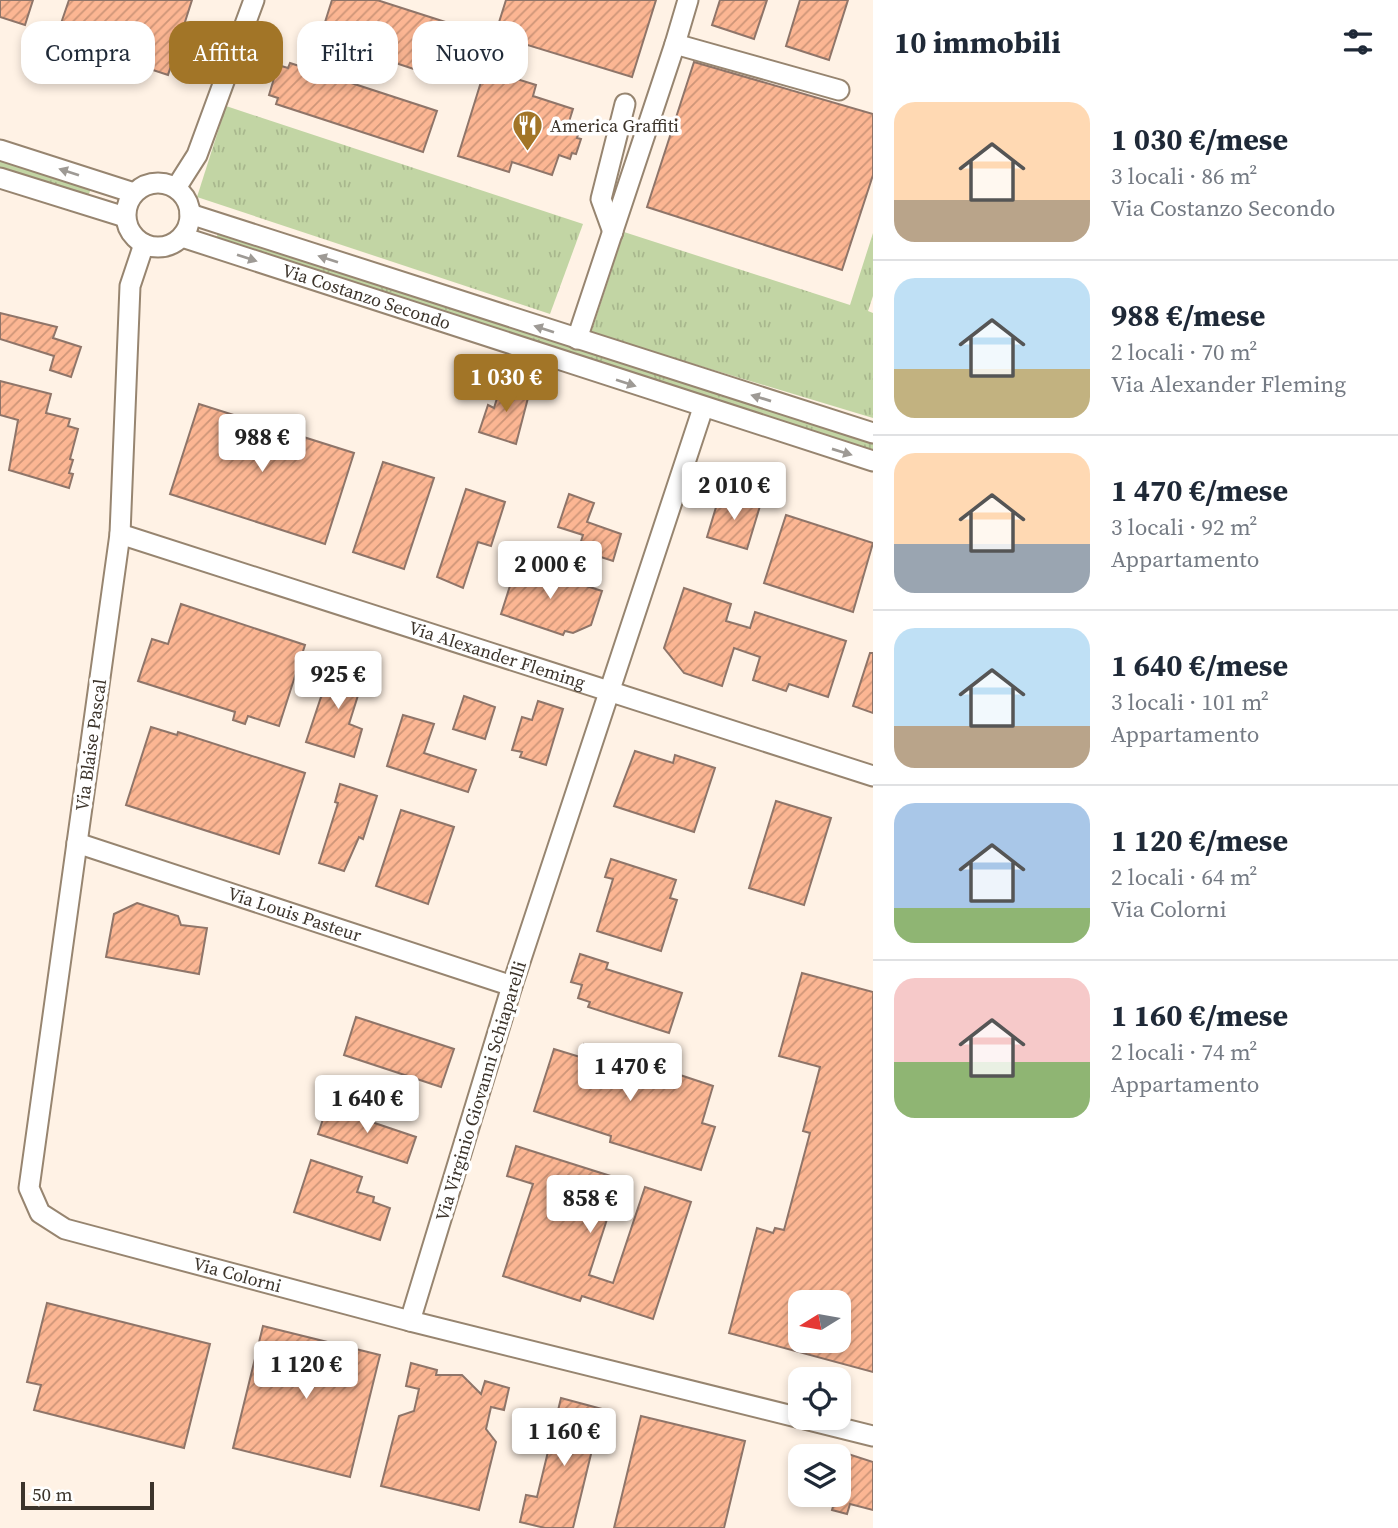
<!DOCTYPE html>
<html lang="it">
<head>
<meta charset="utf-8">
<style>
	:root { --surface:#fff; --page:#f6f6f7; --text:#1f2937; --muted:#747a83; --line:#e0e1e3; --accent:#a27527 }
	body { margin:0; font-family:"Source Serif 4",serif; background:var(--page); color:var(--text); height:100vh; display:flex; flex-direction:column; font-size:26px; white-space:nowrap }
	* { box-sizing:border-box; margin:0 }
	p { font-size:23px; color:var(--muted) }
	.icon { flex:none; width:38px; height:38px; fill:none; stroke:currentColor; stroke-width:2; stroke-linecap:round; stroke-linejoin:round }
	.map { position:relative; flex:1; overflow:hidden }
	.panel { display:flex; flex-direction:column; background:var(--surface); width:525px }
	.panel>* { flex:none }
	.guide { position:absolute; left:21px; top:21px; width:665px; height:63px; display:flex; gap:14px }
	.needle { width:46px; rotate:259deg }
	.buttons { position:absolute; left:788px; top:1290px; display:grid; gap:14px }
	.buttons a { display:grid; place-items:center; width:63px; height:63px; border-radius:14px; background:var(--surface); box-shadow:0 4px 10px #0003; font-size:35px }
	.scale { position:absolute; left:21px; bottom:18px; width:133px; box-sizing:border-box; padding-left:7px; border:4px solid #3c342b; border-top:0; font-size:19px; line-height:24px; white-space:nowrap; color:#3c342b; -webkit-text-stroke:5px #fff; paint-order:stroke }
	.price { position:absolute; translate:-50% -60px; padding:0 16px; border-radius:7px; background:#fff; color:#222; font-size:23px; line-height:46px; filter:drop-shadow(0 2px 4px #0008) }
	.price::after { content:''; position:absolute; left:50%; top:42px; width:21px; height:16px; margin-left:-10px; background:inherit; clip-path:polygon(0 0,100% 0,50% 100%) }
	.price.current { background:var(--accent); color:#fff }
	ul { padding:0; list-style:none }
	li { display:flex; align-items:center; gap:21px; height:175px; padding:0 21px }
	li+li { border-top:2px solid var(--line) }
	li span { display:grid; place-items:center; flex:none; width:196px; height:140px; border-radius:21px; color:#555 }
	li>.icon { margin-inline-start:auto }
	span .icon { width:84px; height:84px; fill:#fffc; stroke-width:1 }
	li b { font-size:30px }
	h2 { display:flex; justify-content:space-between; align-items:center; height:84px; padding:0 21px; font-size:30px }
	.tag { padding:0 24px; border-radius:21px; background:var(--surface); box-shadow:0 4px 10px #0003; font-size:24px; line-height:63px }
	.tag.current { background:var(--accent); color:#fff }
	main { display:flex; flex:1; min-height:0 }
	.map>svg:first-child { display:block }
	.grass { fill:url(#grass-tufts) }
	.building { fill:url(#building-hatch); stroke:#8f7569; stroke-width:2; fill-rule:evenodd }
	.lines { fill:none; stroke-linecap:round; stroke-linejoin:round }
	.minor-casing { stroke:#978570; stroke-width:23 }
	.minor { stroke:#fff; stroke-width:19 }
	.oneway { fill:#9e9a95 }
	.labels { text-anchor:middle; stroke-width:7; stroke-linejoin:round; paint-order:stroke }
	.poi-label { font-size:18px; fill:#3c342b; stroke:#fff; text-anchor:start }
	.street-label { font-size:18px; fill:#3c342b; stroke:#fff }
</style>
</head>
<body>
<main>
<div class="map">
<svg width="873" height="1528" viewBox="0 0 873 1528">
	<defs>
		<pattern id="grass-tufts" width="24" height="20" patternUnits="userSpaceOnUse" patternTransform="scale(1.75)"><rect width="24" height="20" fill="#c2d5a4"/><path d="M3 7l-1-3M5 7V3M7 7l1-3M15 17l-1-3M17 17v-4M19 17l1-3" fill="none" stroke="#a8b78d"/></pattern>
		<pattern id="building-hatch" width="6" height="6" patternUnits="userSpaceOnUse" patternTransform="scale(1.75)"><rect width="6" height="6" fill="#fcb693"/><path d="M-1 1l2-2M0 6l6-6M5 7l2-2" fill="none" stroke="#cd9578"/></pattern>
	</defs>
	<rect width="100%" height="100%" fill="#fff2e5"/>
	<g class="grass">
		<polygon points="226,106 583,224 550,314 197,197"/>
		<polygon points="0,159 91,188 88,197 0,169"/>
		<polygon points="219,230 873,441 873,452 216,239"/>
		<polygon points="624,232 850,305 873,233 873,296 868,311 873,313 873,418 591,333"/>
	</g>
	<g class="building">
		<polygon points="0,0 33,0 25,25 0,17"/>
		<polygon points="69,0 192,0 168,75 56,38"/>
		<polygon points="332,0 377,0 464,28 447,80 320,38"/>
		<polygon points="506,0 656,0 632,77 495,35"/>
		<polygon points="720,0 767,0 754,39 712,25"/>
		<polygon points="800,0 848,0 829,60 786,46"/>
		<polygon points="694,62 873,114 873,175 842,270 647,207"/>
		<polygon points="290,63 437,111 423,152 276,104 278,98 269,95 278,65 288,68"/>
		<polygon points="485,69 536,85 533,96 573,109 567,128 579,132 577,138 581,139 576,154 572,153 570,159 559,155 552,175 512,162 509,172 458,156"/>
		<polygon points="0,313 57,327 53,338 81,347 71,377 50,370 54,356 0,339"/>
		<polygon points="0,381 51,394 46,413 70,419 68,426 78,429 70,459 73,460 69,473 73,474 69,488 9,470 18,420 0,415"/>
		<polygon points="502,382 529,394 516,444 479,432 488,405 494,408"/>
		<polygon points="199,404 354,453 325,544 170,494"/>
		<polygon points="383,462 434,478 404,569 353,552"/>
		<polygon points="466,489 505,502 491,546 478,542 463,588 437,577"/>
		<polygon points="569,494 594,503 587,522 621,534 613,561 601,557 600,562 577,554 583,535 558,527"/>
		<polygon points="720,494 760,506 747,549 707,537"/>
		<polygon points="786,515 873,543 853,612 764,583"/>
		<polygon points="517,564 602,591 591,625 573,633 565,631 563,635 501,614"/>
		<polygon points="684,588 731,604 726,621 750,628 755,612 846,641 828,697 789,684 786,691 753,680 760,657 734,648 722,686 684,673 664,648"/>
		<polygon points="181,604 305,645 279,726 248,716 245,724 233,720 235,712 138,681 152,639 168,644"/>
		<polygon points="870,653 873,653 873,713 853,706"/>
		<polygon points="333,661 366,670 349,724 362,729 354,757 306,742"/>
		<polygon points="464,696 495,707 485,739 453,729"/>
		<polygon points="538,701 563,709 546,765 520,757 522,752 512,750 522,717 532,720"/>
		<polygon points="403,715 434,724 424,753 476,770 468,792 387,766"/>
		<polygon points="151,727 177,735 178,732 305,773 279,854 126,805"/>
		<polygon points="635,751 673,763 675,755 715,768 694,832 614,806"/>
		<polygon points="340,784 377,796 363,839 359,837 344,871 319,863 338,803 335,802"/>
		<polygon points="776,801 831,818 804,905 749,888"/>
		<polygon points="401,810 454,827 428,904 376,886"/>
		<polygon points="611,859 676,880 670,898 677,900 661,951 597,931 613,879 605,877"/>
		<polygon points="137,903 178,916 181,925 207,928 199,974 106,957 114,914"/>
		<polygon points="580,954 608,963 606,969 682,993 669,1033 588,1007 590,1002 578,998 582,985 571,982"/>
		<path d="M802,973L873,992V1372L729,1333L757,1228L773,1233L775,1228L784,1230L810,1133L803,1131L820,1067L779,1056ZM800,1302H838V1340H800Z"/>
		<polygon points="356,1017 454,1049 441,1087 344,1055"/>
		<polygon points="584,1044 635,1061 637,1056 663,1064 662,1069 713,1086 702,1123 715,1127 701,1170 610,1142 611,1136 534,1111 554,1049 580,1057"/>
		<polygon points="327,1107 416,1137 407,1163 318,1134"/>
		<polygon points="516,1146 620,1179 589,1275 613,1283 645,1187 691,1202 653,1319 582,1296 580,1301 503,1276 533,1184 507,1176"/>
		<polygon points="311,1160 362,1177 357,1192 374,1197 373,1202 390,1208 380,1240 294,1212"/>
		<polygon points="47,1303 210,1344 184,1448 34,1410 41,1385 27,1382"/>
		<polygon points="263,1326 380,1355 350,1477 233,1448"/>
		<polygon points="411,1363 437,1370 436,1375 462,1375 481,1394 485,1381 509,1388 504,1410 491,1407 486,1429 496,1442 479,1510 381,1486 399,1416 414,1411 419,1389 406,1386"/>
		<polygon points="561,1398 602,1409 573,1528 545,1528 520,1522 526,1495 537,1497"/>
		<polygon points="641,1416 745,1441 724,1528 614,1528"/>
		<polygon points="848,1454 873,1462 873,1510 850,1504 847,1514 832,1510"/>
	</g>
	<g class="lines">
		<defs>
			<g id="minor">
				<polyline points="675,44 688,0"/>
				<polyline points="0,150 134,193"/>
				<polyline points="0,178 125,217"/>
				<circle cx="158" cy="215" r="32"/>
				<polyline points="176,188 197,155 254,0"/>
				<polyline points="190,214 873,433"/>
				<polyline points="613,232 601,199 625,104"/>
				<path id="s1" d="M182,237L873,461"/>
				<path id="s2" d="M144,244L130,286L120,534L29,1188L40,1213L65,1229L410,1321"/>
				<polyline points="577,339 675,44 839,90"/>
				<polyline points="703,408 512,986 410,1321 873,1436"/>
				<path id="s3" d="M120,534L873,776"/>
				<path id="s4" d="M77,843L512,986"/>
			</g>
		</defs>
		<use href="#minor" class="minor-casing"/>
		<use href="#minor" class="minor"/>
	</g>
	<defs><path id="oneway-solid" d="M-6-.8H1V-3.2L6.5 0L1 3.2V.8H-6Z" transform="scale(1.75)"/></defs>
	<g class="oneway">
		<use href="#oneway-solid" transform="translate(69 172) rotate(-162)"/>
		<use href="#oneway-solid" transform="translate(247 258) rotate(18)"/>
		<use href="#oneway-solid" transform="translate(328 259) rotate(-162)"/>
		<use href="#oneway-solid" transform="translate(544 329) rotate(-162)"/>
		<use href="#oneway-solid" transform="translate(626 383) rotate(18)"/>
		<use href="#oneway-solid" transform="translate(761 398) rotate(-163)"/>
		<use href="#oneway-solid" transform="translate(842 452) rotate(17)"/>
	</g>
	<defs>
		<symbol id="restaurant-pin" viewBox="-11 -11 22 30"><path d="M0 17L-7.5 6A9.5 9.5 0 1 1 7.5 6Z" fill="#a27527" stroke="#fff"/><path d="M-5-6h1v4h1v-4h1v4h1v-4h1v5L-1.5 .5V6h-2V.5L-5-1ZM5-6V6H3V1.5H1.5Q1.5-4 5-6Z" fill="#fff"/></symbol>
	</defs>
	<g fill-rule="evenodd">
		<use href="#restaurant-pin" x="510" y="108" width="35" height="47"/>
	</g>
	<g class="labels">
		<g class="poi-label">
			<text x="550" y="132">America Graffiti</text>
		</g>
		<g class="street-label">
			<text dy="6" stroke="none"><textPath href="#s1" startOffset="194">Via Costanzo Secondo</textPath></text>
			<text dy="6" stroke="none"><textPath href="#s3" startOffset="396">Via Alexander Fleming</textPath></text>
			<text transform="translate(91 745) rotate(-82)" y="6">Via Blaise Pascal</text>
			<text dy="6" stroke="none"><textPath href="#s4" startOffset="229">Via Louis Pasteur</textPath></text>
			<text transform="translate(481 1091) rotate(-73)" y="6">Via Virginio Giovanni Schiaparelli</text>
			<text dy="6" stroke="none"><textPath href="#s2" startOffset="1188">Via Colorni</textPath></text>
		</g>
	</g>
</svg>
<div class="buttons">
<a><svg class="needle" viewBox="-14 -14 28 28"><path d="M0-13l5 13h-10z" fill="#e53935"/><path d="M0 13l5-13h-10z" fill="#747a83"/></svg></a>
<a><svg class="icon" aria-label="locate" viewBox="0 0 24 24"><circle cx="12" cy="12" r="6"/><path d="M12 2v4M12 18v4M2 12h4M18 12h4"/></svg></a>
<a><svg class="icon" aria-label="layers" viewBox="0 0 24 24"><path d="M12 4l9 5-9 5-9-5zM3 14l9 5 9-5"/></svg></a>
</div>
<div class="scale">50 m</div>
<b class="price current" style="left:506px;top:414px">1 030 €</b>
<b class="price" style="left:262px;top:474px">988 €</b>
<b class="price" style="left:734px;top:522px">2 010 €</b>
<b class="price" style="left:550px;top:601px">2 000 €</b>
<b class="price" style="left:338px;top:711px">925 €</b>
<b class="price" style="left:630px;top:1103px">1 470 €</b>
<b class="price" style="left:367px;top:1135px">1 640 €</b>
<b class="price" style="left:590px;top:1235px">858 €</b>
<b class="price" style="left:306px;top:1401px">1 120 €</b>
<b class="price" style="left:564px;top:1468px">1 160 €</b>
<div class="guide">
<a class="tag">Compra</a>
<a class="tag current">Affitta</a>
<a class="tag">Filtri</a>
<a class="tag">Nuovo</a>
</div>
</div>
<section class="panel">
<h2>10 immobili<svg class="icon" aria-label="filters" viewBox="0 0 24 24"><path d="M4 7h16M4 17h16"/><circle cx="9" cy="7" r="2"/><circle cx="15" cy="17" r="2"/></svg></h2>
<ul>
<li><span style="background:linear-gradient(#ffd9b3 70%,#b9a48a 0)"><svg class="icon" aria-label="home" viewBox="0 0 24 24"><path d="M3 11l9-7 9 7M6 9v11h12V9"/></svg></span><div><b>1 030 €/mese</b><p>3 locali · 86 m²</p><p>Via Costanzo Secondo</p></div></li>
<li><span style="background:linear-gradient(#bfe0f5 65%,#c2b280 0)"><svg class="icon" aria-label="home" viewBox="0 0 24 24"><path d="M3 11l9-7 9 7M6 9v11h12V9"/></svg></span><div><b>988 €/mese</b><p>2 locali · 70 m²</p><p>Via Alexander Fleming</p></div></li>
<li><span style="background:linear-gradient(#ffd9b3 65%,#9aa5b1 0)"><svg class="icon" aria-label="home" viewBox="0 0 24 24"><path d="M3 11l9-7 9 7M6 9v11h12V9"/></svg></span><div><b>1 470 €/mese</b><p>3 locali · 92 m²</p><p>Appartamento</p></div></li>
<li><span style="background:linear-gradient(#bfe0f5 70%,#b9a48a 0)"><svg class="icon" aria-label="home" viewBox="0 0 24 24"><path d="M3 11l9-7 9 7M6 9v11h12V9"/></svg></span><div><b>1 640 €/mese</b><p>3 locali · 101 m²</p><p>Appartamento</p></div></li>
<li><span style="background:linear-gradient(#a9c7e8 75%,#8fb573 0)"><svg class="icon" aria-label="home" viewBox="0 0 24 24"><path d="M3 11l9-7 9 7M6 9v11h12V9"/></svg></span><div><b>1 120 €/mese</b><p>2 locali · 64 m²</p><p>Via Colorni</p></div></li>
<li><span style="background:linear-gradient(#f6c9c9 60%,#8fb573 0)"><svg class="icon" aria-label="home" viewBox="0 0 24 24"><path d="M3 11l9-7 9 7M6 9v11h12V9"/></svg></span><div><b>1 160 €/mese</b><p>2 locali · 74 m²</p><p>Appartamento</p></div></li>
</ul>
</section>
</main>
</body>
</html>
